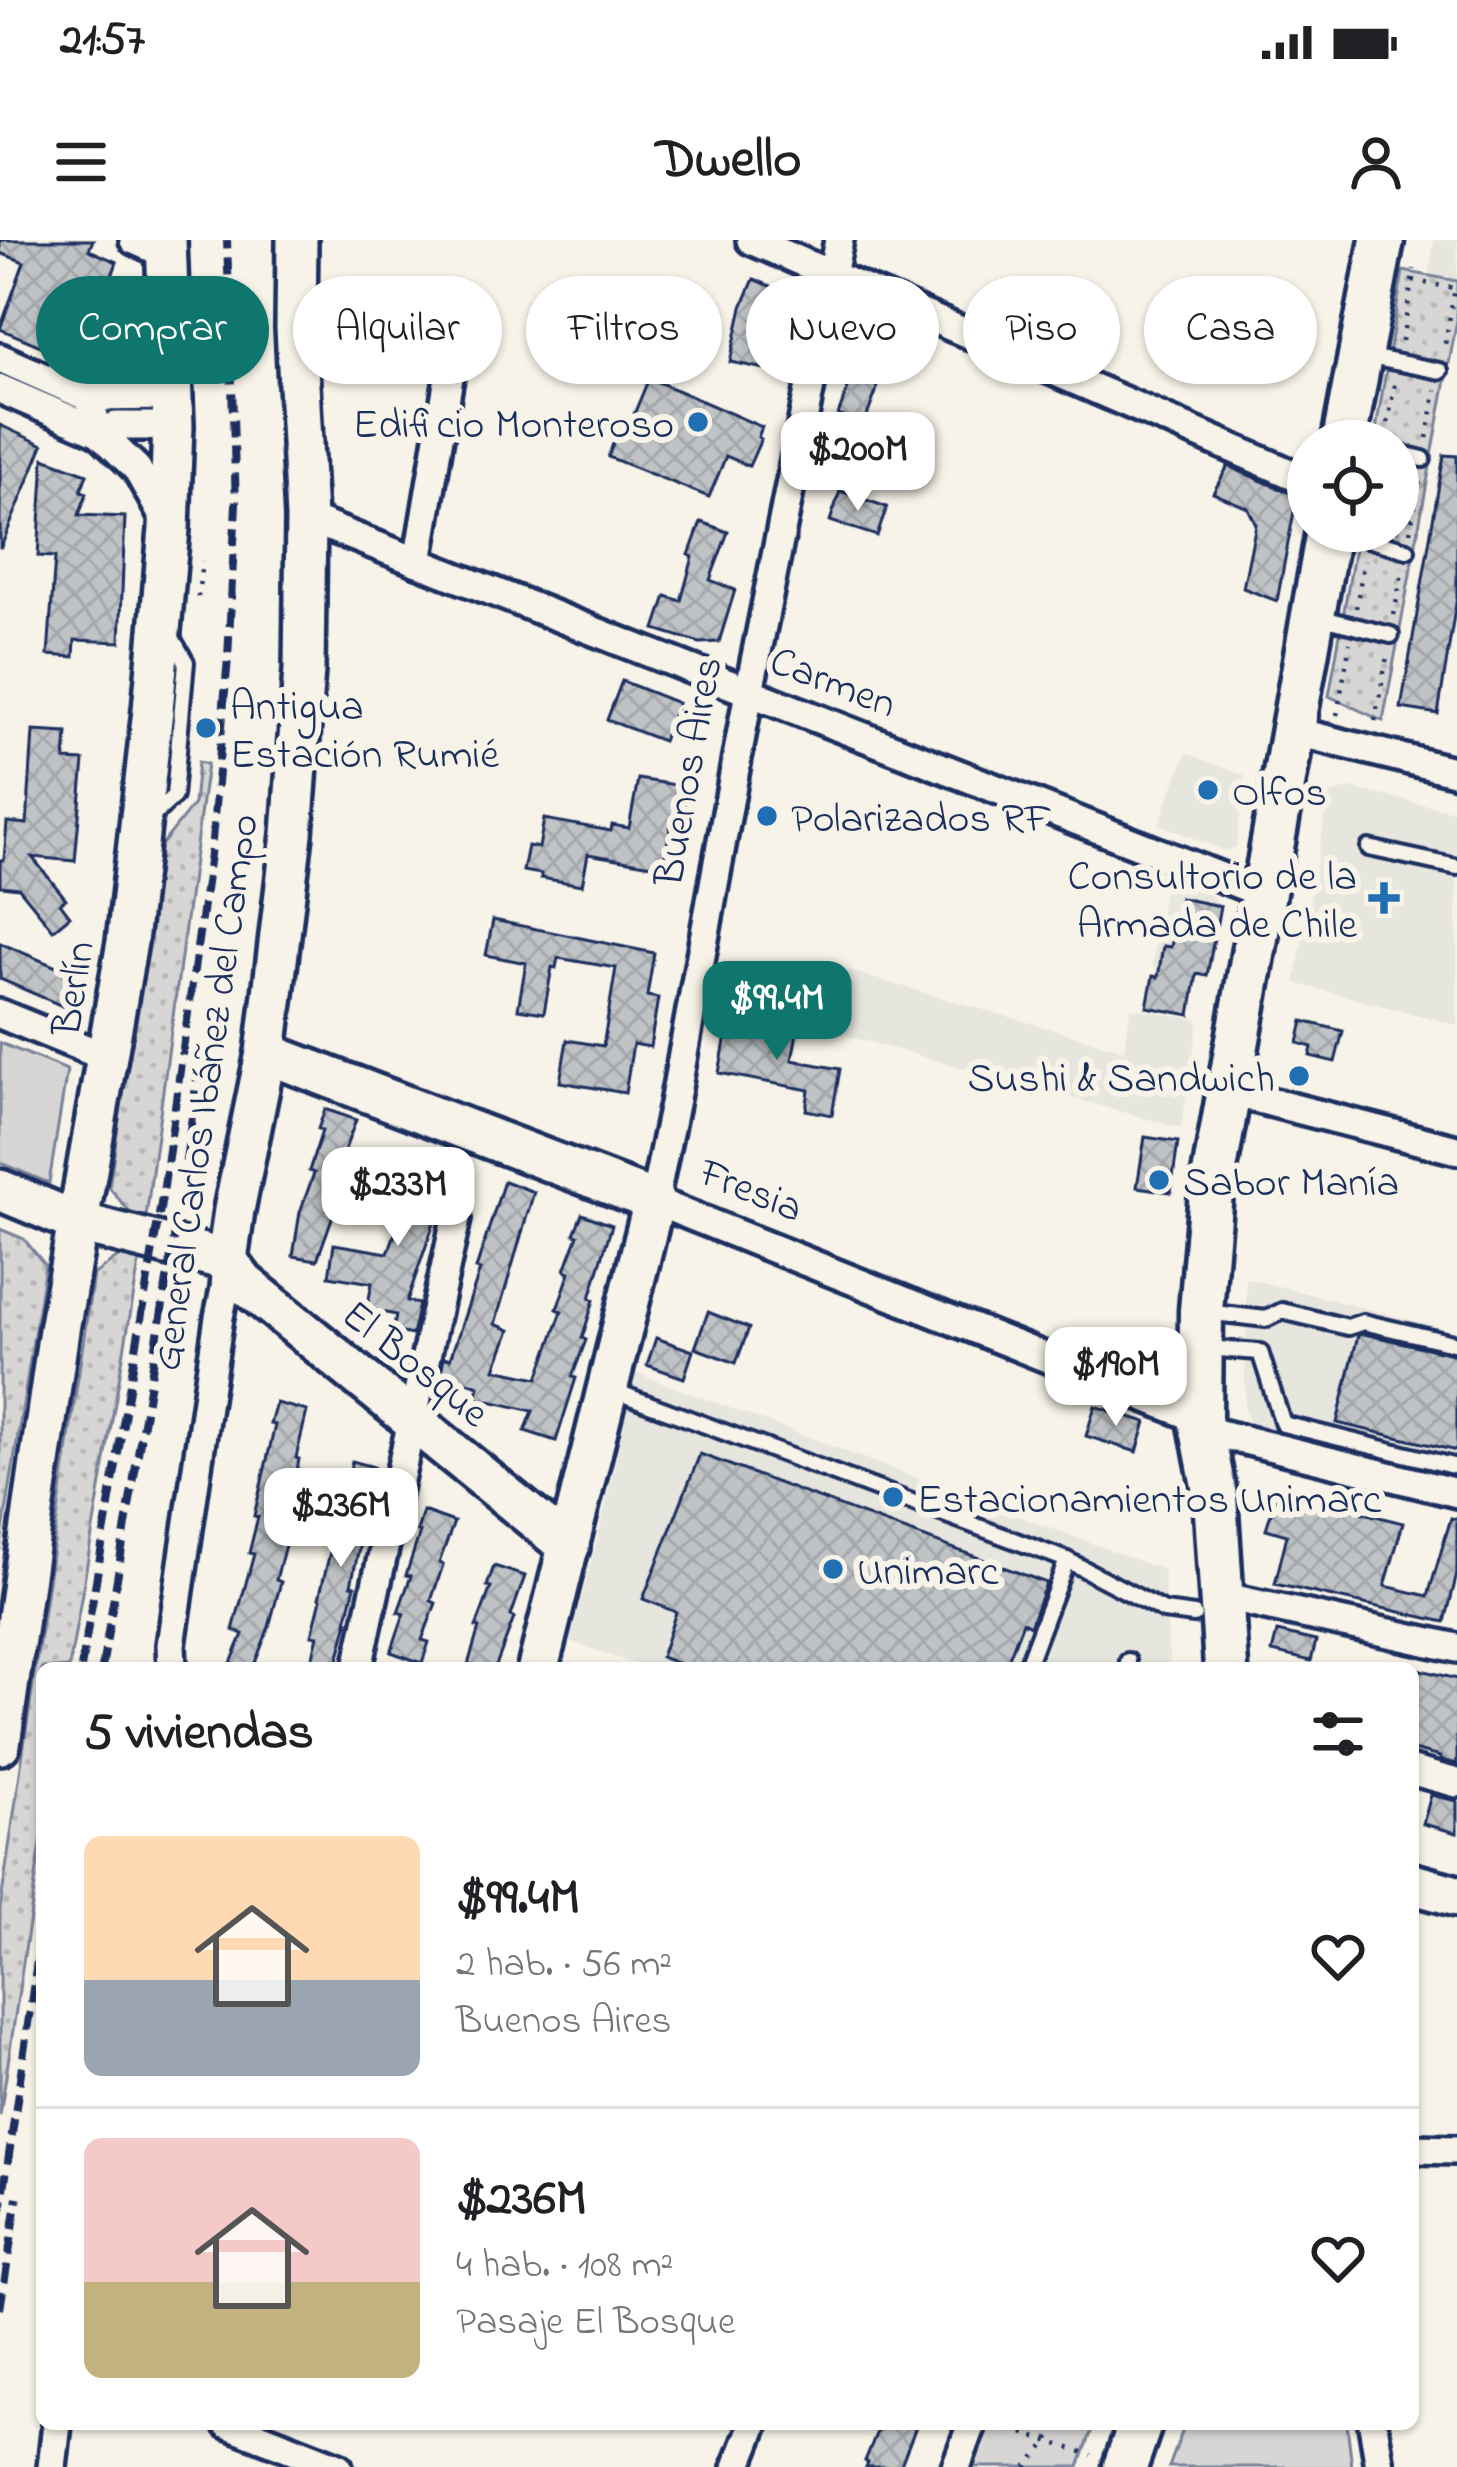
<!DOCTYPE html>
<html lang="es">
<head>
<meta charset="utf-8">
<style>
	:root { --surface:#fff; --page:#f6f6f6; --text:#202124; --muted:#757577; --line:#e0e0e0; --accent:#0f766e }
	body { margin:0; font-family:"Indie Flower",sans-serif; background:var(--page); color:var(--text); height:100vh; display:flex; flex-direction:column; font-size:45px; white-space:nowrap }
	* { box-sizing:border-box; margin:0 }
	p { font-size:39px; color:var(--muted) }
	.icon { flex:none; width:66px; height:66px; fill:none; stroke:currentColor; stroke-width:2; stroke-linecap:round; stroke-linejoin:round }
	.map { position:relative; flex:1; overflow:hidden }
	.details { position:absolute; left:36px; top:1422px; width:1383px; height:768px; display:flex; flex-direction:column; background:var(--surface); border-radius:18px; box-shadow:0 3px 9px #0004 }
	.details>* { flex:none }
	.guide { position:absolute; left:36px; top:36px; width:1386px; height:108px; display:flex; gap:24px }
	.tools { position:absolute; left:1287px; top:180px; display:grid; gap:24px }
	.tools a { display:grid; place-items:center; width:132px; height:132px; border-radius:50%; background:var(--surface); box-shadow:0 3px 9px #0004; font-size:60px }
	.price { position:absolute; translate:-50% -102px; padding:0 27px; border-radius:24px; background:#fff; color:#222; font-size:39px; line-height:78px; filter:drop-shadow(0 3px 6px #0008) }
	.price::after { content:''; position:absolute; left:50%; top:72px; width:36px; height:27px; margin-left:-18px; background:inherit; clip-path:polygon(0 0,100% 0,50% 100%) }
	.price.current { background:var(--accent); color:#fff }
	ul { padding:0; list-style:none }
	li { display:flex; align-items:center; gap:36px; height:300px; padding:0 48px }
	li+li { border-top:3px solid var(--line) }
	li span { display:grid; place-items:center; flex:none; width:336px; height:240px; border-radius:18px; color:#555 }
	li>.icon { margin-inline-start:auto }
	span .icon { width:144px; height:144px; fill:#fffc; stroke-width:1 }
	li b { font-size:51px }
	h2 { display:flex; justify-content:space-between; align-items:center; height:144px; padding:0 48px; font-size:51px }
	.tag { padding:0 42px; border-radius:54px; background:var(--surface); box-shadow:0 3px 9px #0004; font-size:42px; line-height:108px }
	.tag.current { background:var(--accent); color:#fff }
	.status { display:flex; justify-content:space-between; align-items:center; height:84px; padding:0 60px; background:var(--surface); direction:ltr }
	.status svg { height:33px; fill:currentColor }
	header { display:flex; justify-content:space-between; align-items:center; height:156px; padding:0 48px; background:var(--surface); font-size:54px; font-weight:800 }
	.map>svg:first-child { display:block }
	.built { fill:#e6e5de }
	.grass { fill:url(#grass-dots); stroke:#798299; stroke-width:3 }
	.park { fill:#d7d6d4; stroke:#798299; stroke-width:3 }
	.building { fill:url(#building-cross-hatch); stroke:#1b2f5e; stroke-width:3 }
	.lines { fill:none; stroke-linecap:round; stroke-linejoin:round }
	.lane-casing { stroke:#1b2f5e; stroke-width:22 }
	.street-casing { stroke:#1b2f5e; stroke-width:36 }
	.secondary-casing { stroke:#1b2f5e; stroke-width:48 }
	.primary-casing { stroke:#1b2f5e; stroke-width:51 }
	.path { stroke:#1b2f5e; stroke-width:4.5; stroke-dasharray:3 9; stroke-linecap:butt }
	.lane { stroke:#f7f3e8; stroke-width:14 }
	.street { stroke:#f7f3e8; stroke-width:27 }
	.secondary { stroke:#f7f3e8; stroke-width:39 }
	.primary { stroke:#f7f3e8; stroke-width:42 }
	.rail { stroke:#1b2f5e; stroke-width:8; stroke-dasharray:18 9; stroke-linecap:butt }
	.poi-dot { fill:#1f6fb2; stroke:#f7f3e8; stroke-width:4.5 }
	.labels { text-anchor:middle; stroke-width:12; stroke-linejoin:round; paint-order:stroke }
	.poi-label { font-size:42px; fill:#1b2f5e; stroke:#f7f3e8; text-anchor:start }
	.street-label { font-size:42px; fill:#1b2f5e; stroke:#f7f3e8 }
</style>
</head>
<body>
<div class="status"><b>21:57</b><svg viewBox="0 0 49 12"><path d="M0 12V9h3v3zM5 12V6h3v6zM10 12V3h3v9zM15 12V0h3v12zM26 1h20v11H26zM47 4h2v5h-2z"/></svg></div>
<header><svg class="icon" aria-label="menu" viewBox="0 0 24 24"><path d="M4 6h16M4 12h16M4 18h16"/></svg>Dwello<svg class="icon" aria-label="person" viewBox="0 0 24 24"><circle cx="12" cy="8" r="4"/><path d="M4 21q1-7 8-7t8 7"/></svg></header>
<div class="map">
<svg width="1457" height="2227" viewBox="0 0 1457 2227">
	<defs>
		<pattern id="grass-dots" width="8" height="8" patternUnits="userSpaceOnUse" patternTransform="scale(3)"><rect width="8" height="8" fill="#d7d6d4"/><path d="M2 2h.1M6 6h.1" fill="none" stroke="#b8b8b8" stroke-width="1.8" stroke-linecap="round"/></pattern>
		<pattern id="building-cross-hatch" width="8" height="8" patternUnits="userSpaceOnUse" patternTransform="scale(3)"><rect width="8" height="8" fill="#c0c3c5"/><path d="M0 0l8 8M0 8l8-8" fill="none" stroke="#a4a8ac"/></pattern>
	</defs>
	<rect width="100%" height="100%" fill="#f7f3e8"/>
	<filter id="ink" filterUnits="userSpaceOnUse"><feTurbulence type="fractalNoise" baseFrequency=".00833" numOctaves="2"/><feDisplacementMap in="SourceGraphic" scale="24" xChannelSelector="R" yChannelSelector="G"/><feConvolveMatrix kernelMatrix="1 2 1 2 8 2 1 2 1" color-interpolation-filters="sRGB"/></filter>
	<g filter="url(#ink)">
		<g class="built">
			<polygon points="1434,0 1457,0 1457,41 1429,36"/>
			<polygon points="1186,513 1245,536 1236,607 1225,611 1159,584"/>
			<polygon points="1349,548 1457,572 1457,785 1295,743 1329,555"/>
			<polygon points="1166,639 1212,656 1220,666 1207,736 1152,727"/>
			<polygon points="810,720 1124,810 1131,768 1199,780 1181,888 797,782"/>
			<polygon points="1246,1038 1457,1092 1457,1241 1253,1190 1245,1170"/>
			<polygon points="636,1133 1163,1330 1170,1428 646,1428 570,1401 597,1301"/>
		</g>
		<g class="grass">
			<polygon points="1403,31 1457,41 1457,80 1383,481 1329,456 1358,291 1398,291 1398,201 1374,201"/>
			<polygon points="198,522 207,524 146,977 131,974 109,947 159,608 194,564"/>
			<polygon points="0,989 24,999 45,1025 0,1310"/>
			<polygon points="121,1015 140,1018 69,1428 42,1428 42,1597 0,1876 0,1669 93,1035"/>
		</g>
		<g class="park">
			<polygon points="0,803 67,830 49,943 0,923"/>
			<polygon points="989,2184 1094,2184 1079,2227 973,2227"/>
			<polygon points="1185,2184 1347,2184 1352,2227 1169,2227"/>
		</g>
		<g class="building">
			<polygon points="0,0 93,0 89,10 117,22 81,123 0,89 24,22 0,13"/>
			<polygon points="754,39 782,51 778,59 788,63 773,99 782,100 775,131 730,122 742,67"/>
			<polygon points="853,83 892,90 885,122 882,121 876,152 864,184 838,175 854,131 844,129"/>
			<polygon points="649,138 762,187 758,197 761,199 749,226 726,216 709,257 608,217 619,188 627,191"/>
			<polygon points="0,185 43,205 1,307 0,307"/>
			<polygon points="1444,215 1457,216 1457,357 1438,474 1401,468"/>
			<polygon points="44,218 87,234 81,251 87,253 79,275 125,277 120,402 75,400 74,417 48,415 55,317 38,316"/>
			<polygon points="1228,226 1297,256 1277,361 1243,348 1256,284 1248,268 1213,253"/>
			<polygon points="840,251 887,267 877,296 830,281"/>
			<polygon points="701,282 728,292 710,340 735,350 719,402 700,403 655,389 666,356 681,361 693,317 689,315"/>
			<polygon points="622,441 678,463 663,501 607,480"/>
			<polygon points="33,491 67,493 65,520 84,521 75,621 32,617 66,659 60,663 70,676 53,690 19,648 0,646 0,620 4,620 7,582 27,584"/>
			<polygon points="638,539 688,547 681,585 671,583 663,627 588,614 582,645 541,638 541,634 523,631 528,606 539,608 544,579 611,591 612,585 629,588"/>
			<polygon points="1180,658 1220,666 1207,736 1197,734 1190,775 1147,767 1153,736 1158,737 1163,706 1171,707"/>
			<polygon points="493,680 654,713 647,756 658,758 650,807 633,804 625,853 560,842 567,800 603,806 616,728 558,718 556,728 552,727 544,773 518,769 526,723 486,715"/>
			<polygon points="0,703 80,737 67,768 0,739"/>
			<polygon points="729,780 797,793 792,820 840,829 832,875 806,870 809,850 719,833"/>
			<polygon points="1303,781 1343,791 1335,822 1310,816 1312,807 1298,803"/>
			<polygon points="325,869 356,880 341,920 346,921 336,951 341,953 317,1020 293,1016 300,972 314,933 309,931 322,891 318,889"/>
			<polygon points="1145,897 1178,902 1171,952 1137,947"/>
			<polygon points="419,910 449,921 437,952 444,954 407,1061 419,1064 412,1095 393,1091 396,1075 367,1069 372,1043 329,1036 334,1004 388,1013 417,932 412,930"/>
			<polygon points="504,941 534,952 495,1084 510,1090 495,1129 538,1138 562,1071 557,1069 570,1032 565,1030 578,995 574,994 582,974 612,985 590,1058 594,1060 582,1098 586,1100 572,1137 576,1138 556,1201 525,1191 533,1171 476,1158 479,1146 441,1133 444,1117 450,1119 480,1030 476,1029"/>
			<polygon points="708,1072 749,1088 736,1123 695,1108"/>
			<polygon points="1364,1094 1457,1115 1457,1211 1337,1183 1358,1095"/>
			<polygon points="656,1098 693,1111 684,1138 647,1125"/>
			<polygon points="276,1163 307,1171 296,1218 299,1219 291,1263 281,1299 286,1301 276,1340 281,1342 269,1387 253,1428 229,1428 243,1394 233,1390 254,1314 249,1313 258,1277 254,1276 275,1185 270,1184"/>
			<polygon points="1095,1166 1146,1182 1137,1212 1086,1196"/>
			<polygon points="700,1214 1046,1343 1030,1386 1023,1382 1005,1428 689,1428 661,1417 676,1372 643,1359"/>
			<polygon points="352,1221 374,1227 362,1270 367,1271 351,1345 355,1346 346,1382 348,1382 336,1428 310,1428 318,1396 312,1395 321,1359 319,1358"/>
			<polygon points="1278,1251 1403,1283 1385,1346 1428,1356 1451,1278 1457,1279 1457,1334 1445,1382 1275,1344 1287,1295 1266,1289"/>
			<polygon points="423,1271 454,1282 439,1323 443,1325 431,1361 436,1363 422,1400 429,1402 422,1423 391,1412 404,1374 398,1372 411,1336 406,1335 420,1292 417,1291"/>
			<polygon points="494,1326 525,1336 511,1376 514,1378 495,1428 467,1428 479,1388 476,1387 491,1347 487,1346"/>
			<polygon points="1277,1392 1316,1401 1311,1421 1272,1412"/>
			<polygon points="1413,1428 1457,1439 1457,1524 1440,1520 1440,1517 1413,1510"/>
			<polygon points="1431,1555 1457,1561 1457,1593 1423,1584"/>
			<polygon points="880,2184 917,2184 900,2227 866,2227 868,2222 865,2221"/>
		</g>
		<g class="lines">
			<defs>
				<g id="lane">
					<polyline points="1365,116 1440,131"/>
					<polyline points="1398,213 1423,219"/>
					<polyline points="1338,291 1407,310"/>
					<polyline points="1318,377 1391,395"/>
					<polyline points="148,580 174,556 186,422 171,396"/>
					<polyline points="1369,608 1457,627"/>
					<polyline points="1205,1072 1266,1079 1282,1071 1348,1087 1363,1082 1457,1104"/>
					<polyline points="1205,1108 1260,1112 1283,1184 1457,1227"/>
					<polyline points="609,1149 1067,1320 1164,1371 1194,1375"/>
					<polyline points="1128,1421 1128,1428"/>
					<polyline points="1026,1428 1067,1320"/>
				</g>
				<g id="street">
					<polyline points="134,0 166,14"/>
					<polyline points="751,0 1308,241"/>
					<polyline points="839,0 749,452 674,864 654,961 1200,1179"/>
					<polyline points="0,118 88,157 173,156"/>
					<polyline points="0,149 99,192 116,186 173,186"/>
					<polyline points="306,278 1264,654"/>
					<polyline points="166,282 137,229 99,192 88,157 120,129 169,67"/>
					<polyline points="418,322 457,90"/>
					<polyline points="1293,491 1457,532"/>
					<polyline points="0,774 108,818"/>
					<polyline points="1227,851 1457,910"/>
					<polyline points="1200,1189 1457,1253"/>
					<polyline points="1221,1356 1457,1408"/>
					<polyline points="172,1428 171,1405 219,1077 225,1049 227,1020"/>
					<polyline points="358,1428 456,979"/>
					<polyline points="1413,1531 1457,1543"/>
					<polyline points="1413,1909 1457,1910"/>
					<polyline points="228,2184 338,2227"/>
					<polyline points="1373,2184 1380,2227"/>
					<polyline points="52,2227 57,2184"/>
					<polyline points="737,2227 754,2184"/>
					<polyline points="956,2227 972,2184"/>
				</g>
				<g id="secondary">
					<polyline points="266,813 654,961 538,1428"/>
					<polyline points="0,950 79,983 227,1020 244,1043 569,1307"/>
					<polyline points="227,1020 234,970 266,813 292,594 304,430 306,278 296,88 297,0"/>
					<polyline points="0,1504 59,1090 127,702 153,470 169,289 173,186 166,0"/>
					<polyline points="1413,1644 1457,1656"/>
				</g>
				<g id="primary">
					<polyline points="1344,201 1382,0"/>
					<polyline points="1226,1428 1215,1256 1200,1179 1201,1071 1211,952 1328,291"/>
					<polyline points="1125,2227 1140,2184"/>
				</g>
			</defs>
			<use href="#lane" class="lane-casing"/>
			<use href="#street" class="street-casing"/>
			<use href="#secondary" class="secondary-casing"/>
			<use href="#primary" class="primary-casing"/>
			<g class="path">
				<polyline points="1413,41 1455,48 1444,109"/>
				<polyline points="1402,101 1414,29"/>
				<polyline points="1386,195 1395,142"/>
				<polyline points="1427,198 1436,150"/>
				<polyline points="1410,292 1420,239"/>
				<polyline points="198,357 202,321"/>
				<polyline points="1356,368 1364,320"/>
				<polyline points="1394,375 1403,327"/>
				<polyline points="1337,475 1350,403"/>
				<polyline points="1375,481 1387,416"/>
				<polyline points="1000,2186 1092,2215"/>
				<polyline points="1026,2227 1049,2201 1051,2184"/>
			</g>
			<use href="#lane" class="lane"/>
			<use href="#street" class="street"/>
			<use href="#secondary" class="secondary"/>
			<use href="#primary" class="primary"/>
			<g class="rail">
				<polyline points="81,1428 164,946 212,600 228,418 236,264 227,0"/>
				<polyline points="102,1428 182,951 198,831"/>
				<polyline points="0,1977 42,1687"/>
				<polyline points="0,2069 18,1957"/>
			</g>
		</g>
	</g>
	<g class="poi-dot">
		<circle cx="698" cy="182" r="12"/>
		<circle cx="206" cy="488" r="12"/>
		<circle cx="1208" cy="550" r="12"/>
		<circle cx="767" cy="576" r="12"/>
		<path d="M1378 640h12v12h12v12h-12v12h-12v-12h-12v-12h12z"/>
		<circle cx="1299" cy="836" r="12"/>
		<circle cx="1159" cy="940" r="12"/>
		<circle cx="893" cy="1257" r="12"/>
		<circle cx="833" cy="1329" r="12"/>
	</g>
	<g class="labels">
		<g class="poi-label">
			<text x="674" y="197" text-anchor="end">Edificio Monteroso</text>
			<text x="230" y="479">Antigua<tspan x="230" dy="48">Estación Rumié</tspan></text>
			<text x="1232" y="565">Olfos</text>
			<text x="791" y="591">Polarizados RF</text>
			<text x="1357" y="649" text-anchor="end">Consultorio de la<tspan x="1357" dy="48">Armada de Chile</tspan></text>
			<text x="1275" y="851" text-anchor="end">Sushi &amp; Sandwich</text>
			<text x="1183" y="955">Sabor Manía</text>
			<text x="917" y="1272">Estacionamientos Unimarc</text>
			<text x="857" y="1344">Unimarc</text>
		</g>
		<g class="street-label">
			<text transform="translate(834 440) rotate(21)" y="15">Carmen</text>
			<text transform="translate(686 531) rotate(-80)" y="15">Buenos Aires</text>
			<text transform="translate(71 748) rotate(-81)" y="15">Berlín</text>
			<text transform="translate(203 852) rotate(-82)" y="15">General Carlos Ibáñez del Campo</text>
			<text transform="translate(752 948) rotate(22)" y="15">Fresia</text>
			<text transform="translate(417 1122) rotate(39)" y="15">El Bosque</text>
		</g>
	</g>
</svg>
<div class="tools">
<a><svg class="icon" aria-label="locate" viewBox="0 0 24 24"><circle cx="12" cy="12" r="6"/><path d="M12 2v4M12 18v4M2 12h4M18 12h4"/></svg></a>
</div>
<b class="price" style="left:858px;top:274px">$200M</b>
<b class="price current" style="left:777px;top:823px">$99.4M</b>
<b class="price" style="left:398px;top:1009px">$233M</b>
<b class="price" style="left:1116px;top:1189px">$190M</b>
<b class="price" style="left:341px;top:1330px">$236M</b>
<div class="guide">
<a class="tag current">Comprar</a>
<a class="tag">Alquilar</a>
<a class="tag">Filtros</a>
<a class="tag">Nuevo</a>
<a class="tag">Piso</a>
<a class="tag">Casa</a>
</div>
<section class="details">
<h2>5 viviendas<svg class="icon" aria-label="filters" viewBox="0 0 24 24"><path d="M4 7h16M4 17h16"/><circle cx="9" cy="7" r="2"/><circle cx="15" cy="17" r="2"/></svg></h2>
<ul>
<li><span style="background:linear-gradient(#ffd9b3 60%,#9aa5b1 0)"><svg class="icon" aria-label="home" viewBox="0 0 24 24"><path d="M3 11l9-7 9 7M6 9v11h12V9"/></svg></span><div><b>$99.4M</b><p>2 hab. · 56 m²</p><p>Buenos Aires</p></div><svg class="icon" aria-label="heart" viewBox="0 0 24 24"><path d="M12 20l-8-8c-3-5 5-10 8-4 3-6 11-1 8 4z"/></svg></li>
<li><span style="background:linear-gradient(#f6c9c9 60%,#c2b280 0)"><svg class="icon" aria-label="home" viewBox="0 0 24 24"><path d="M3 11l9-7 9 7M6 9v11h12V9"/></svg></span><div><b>$236M</b><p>4 hab. · 108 m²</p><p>Pasaje El Bosque</p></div><svg class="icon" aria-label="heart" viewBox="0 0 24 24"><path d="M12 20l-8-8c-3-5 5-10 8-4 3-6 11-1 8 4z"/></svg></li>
</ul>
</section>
</div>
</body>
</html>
